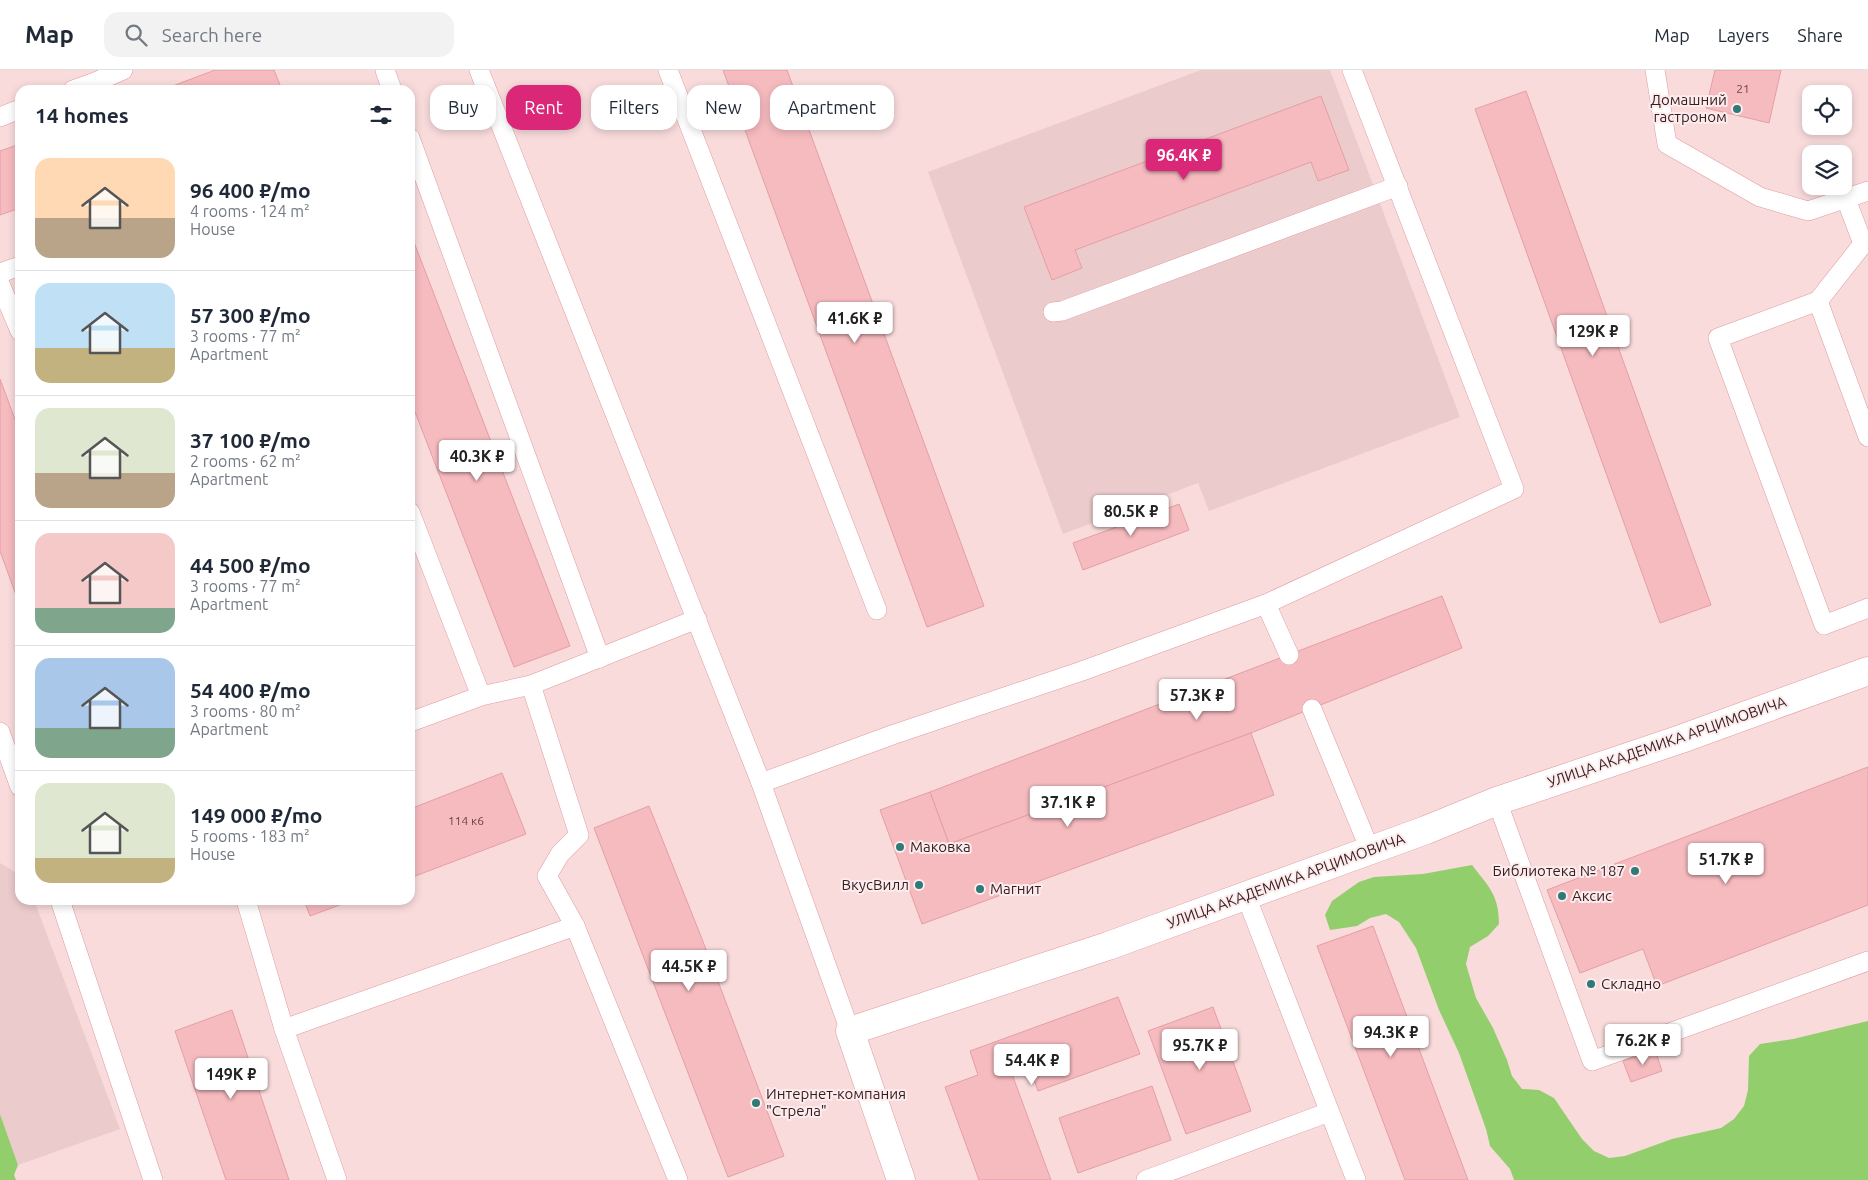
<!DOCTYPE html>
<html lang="en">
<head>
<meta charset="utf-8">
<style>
	:root { --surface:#fff; --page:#f2f2f3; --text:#1f2937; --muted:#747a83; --line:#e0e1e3; --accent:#db2777 }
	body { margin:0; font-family:Ubuntu,sans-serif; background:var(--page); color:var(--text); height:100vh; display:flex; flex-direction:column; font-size:19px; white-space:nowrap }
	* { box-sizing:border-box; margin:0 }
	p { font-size:16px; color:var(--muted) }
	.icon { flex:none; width:28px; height:28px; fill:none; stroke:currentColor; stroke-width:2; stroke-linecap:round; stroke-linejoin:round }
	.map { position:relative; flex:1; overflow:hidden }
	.details { position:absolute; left:15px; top:15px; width:400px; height:820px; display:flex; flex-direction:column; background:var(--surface); border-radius:15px; box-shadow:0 2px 8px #0003 }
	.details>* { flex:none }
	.hud { position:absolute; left:430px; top:15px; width:475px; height:45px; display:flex; gap:10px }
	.controls { position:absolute; left:1802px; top:15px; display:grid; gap:10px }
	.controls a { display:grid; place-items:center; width:50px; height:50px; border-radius:10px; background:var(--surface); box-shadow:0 2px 8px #0003; font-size:25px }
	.price { position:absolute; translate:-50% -42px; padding:0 11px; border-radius:5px; background:#fff; color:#222; font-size:16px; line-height:32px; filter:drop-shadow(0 1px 2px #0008) }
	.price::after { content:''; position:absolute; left:50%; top:30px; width:15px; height:11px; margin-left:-8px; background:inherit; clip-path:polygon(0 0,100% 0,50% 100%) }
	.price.on { background:var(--accent); color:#fff }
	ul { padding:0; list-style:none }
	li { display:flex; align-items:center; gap:15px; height:125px; padding:0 20px }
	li+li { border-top:1px solid var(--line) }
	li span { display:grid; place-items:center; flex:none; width:140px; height:100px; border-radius:15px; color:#555 }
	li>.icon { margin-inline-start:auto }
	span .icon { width:60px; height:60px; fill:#fffc; stroke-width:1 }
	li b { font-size:21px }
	h2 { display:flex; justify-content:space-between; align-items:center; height:60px; padding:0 20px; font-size:21px }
	.tag { padding:0 18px; border-radius:15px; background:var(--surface); box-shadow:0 2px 8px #0003; font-size:18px; line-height:45px }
	.tag.on { background:var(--accent); color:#fff }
	header { display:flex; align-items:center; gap:30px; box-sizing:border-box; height:70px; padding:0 25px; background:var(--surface); border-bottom:1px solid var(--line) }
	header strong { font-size:24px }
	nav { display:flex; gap:28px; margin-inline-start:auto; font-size:18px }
	.search { width:350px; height:45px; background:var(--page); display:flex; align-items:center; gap:12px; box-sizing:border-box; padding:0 18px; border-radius:15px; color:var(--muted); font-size:19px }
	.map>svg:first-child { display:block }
	.built { fill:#eccbcd }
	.green { fill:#92ce6c }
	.building { fill:#f6bbbf; stroke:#e59ea3 }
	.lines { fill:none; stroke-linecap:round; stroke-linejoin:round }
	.lane-casing { stroke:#e09a9f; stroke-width:20 }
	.street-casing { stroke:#e09a9f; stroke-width:29 }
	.lane { stroke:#fff; stroke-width:19 }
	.street { stroke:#fff; stroke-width:28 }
	.poi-dot { fill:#2f7978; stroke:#fceced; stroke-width:2 }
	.labels { text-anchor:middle; stroke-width:4; stroke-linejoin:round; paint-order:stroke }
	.number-label { font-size:12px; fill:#684448 }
	.poi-label { font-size:15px; fill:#381d20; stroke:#fceced; text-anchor:start }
	.street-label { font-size:15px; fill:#381d20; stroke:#fceced }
</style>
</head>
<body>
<header>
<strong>Map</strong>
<div class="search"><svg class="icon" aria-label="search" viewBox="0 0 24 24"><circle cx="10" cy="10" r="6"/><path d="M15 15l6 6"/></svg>Search here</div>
<nav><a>Map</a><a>Layers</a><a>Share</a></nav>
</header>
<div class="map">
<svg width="1868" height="1110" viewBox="0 0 1868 1110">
	<rect width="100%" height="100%" fill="#f9dbdc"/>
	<g class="built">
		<polygon points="1201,0 1330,0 1460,347 1209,441 1198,413 1063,464 928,102"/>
		<polygon points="0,793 20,805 20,830 34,830 120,1059 18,1095 0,1044"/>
	</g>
	<g class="green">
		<path d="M1472,795C1489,817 1499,825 1499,854L1488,866L1470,877L1466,894L1476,928L1493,958L1507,990L1512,1006L1522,1019L1539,1020L1554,1028L1582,1069L1594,1081L1609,1088L1625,1086L1672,1069L1721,1058L1734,1049L1744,1036L1748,1020L1749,986L1760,974L1793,969L1868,951V1110H1514L1510,1099L1490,1076L1486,1059L1459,983L1439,940L1416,878L1399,852L1386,844L1370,848L1357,856L1330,860L1325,845L1332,831L1359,812L1374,807L1423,804Z"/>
		<polygon points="0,1044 18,1095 14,1105 16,1110 0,1110"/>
	</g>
	<g class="building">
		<polygon points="215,0 274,0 282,20 162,20"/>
		<polygon points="723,0 787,0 984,536 927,557"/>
		<polygon points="1715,0 1781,0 1769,53 1706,38"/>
		<polygon points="1526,21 1711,535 1660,553 1475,39"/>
		<polygon points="1321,26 1349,100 1318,111 1311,92 1075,180 1082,198 1052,210 1024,137"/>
		<polygon points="20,74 20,138 0,145 0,81"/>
		<polygon points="410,162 570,576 514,597 410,329"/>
		<polygon points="0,309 20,363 20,536 0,481"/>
		<polygon points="1179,434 1189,460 1083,500 1073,473"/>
		<polygon points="1442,526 1462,578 1251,663 949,774 930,722"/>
		<polygon points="1251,663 1274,725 922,854 880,740 930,722 949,774"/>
		<polygon points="1868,697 1868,835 1657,916 1643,879 1580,903 1547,820"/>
		<polygon points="502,703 526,764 410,808 410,739"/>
		<polygon points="649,736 702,869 784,1086 728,1107 594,758"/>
		<polygon points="304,830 353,830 310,846"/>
		<polygon points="1373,856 1468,1110 1405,1110 1337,929 1317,876"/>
		<polygon points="1118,927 1140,984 1038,1021 1027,990 1009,996 1051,1110 979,1110 945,1017 978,1005 970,981"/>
		<polygon points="1213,937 1251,1041 1186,1064 1148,961"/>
		<polygon points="232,940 289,1110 226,1110 175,961"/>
		<polygon points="1655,980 1662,1001 1631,1012 1623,991"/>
		<polygon points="1152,1016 1171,1070 1078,1103 1059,1048"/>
	</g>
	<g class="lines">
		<defs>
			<g id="lane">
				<polyline points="385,0 392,20"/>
				<polyline points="479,0 761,713 850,961"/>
				<polyline points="668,0 877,540"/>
				<polyline points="1655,0 1667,74 1760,127 1808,141 1868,121"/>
				<polyline points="93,13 123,0"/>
				<polyline points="73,20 93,13 95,20"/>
				<polyline points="0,47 20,39"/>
				<polyline points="410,68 600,588"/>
				<polyline points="1846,129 1863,174 1818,231 1718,268 1824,555 1868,538"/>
				<polyline points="0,203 20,196"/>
				<polyline points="0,214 20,261"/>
				<polyline points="1818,231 1868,367"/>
				<polyline points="1053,242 1062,241 1398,116"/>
				<polyline points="410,442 481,626"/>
				<polyline points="1266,534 1289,585"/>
				<polyline points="1312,639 1370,780"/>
				<polyline points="410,652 481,626 531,615"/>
				<polyline points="0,662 20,717"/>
				<polyline points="761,713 892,665 1082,601 1266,534 1514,419 1352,0"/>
				<polyline points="1497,731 1592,991 1868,891"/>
				<polyline points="1246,826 1356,1110"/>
				<polyline points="60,830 153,1110"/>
				<polyline points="246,830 284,959 337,1110"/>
				<polyline points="284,959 575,856"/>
				<polyline points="678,1110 575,856 547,806 560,784 579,765 531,615 697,549"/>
				<polyline points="1146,1110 1329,1042"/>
			</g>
			<polyline id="street" points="901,1110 850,961 1108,876 1426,760 1497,731 1681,669 1868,601"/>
		</defs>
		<use href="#lane" class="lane-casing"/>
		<use href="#street" class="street-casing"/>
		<use href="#lane" class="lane"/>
		<use href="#street" class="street"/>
	</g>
	<g class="poi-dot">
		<circle cx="1737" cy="39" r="5"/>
		<circle cx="900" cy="777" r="5"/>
		<circle cx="1635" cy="801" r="5"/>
		<circle cx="919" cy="815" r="5"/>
		<circle cx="980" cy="819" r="5"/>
		<circle cx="1562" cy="826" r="5"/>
		<circle cx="1591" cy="914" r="5"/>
		<circle cx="756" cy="1033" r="5"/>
	</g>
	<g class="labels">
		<g class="number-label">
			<text x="1743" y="23">21</text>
			<text x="466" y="755">114 к6</text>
		</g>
		<g class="poi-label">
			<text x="1727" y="35" text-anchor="end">Домашний<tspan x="1727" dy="17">гастроном</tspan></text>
			<text x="910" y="782">Маковка</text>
			<text x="1625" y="806" text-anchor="end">Библиотека № 187</text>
			<text x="909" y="820" text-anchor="end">ВкусВилл</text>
			<text x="990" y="824">Магнит</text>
			<text x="1572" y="831">Аксис</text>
			<text x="1601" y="919">Складно</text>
			<text x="766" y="1029">Интернет-компания<tspan x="766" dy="17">"Стрела"</tspan></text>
		</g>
		<g class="street-label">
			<text transform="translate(1667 672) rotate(-19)" y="5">УЛИЦА АКАДЕМИКА АРЦИМОВИЧА</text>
			<text transform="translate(1286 811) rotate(-20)" y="5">УЛИЦА АКАДЕМИКА АРЦИМОВИЧА</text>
		</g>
	</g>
</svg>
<div class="controls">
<a><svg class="icon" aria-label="locate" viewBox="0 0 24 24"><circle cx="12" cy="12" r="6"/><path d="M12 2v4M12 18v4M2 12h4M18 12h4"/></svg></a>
<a><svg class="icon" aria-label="layers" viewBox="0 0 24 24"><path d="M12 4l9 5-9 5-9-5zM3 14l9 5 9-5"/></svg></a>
</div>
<b class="price on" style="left:1184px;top:111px">96.4K ₽</b>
<b class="price" style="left:855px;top:274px">41.6K ₽</b>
<b class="price" style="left:1593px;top:287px">129K ₽</b>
<b class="price" style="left:477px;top:412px">40.3K ₽</b>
<b class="price" style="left:1131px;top:467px">80.5K ₽</b>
<b class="price" style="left:1197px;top:651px">57.3K ₽</b>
<b class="price" style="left:1068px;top:758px">37.1K ₽</b>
<b class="price" style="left:1726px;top:815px">51.7K ₽</b>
<b class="price" style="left:689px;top:922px">44.5K ₽</b>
<b class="price" style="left:1391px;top:988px">94.3K ₽</b>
<b class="price" style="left:1643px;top:996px">76.2K ₽</b>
<b class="price" style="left:1200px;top:1001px">95.7K ₽</b>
<b class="price" style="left:1032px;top:1016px">54.4K ₽</b>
<b class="price" style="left:231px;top:1030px">149K ₽</b>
<div class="hud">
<a class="tag">Buy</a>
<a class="tag on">Rent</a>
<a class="tag">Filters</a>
<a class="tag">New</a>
<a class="tag">Apartment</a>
</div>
<section class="details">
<h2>14 homes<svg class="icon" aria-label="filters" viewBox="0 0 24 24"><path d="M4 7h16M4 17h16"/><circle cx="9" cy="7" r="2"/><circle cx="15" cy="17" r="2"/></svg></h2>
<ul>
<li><span style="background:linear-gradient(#ffd9b3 60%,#b9a48a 0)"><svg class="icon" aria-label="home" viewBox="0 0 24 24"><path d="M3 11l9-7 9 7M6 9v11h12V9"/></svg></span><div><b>96 400 ₽/mo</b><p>4 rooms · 124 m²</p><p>House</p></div></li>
<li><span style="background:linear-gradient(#bfe0f5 65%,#c2b280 0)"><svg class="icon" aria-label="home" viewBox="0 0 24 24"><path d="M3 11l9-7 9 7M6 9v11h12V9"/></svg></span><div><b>57 300 ₽/mo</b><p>3 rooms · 77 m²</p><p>Apartment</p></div></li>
<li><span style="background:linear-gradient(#dfe7d0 65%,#b9a48a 0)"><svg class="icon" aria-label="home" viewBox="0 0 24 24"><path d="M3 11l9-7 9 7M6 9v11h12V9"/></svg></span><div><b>37 100 ₽/mo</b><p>2 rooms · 62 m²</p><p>Apartment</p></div></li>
<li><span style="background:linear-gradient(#f6c9c9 75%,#7fa58c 0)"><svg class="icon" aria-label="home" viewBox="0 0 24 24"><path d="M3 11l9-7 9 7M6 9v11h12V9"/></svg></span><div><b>44 500 ₽/mo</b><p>3 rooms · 77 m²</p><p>Apartment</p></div></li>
<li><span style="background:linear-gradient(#a9c7e8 70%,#7fa58c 0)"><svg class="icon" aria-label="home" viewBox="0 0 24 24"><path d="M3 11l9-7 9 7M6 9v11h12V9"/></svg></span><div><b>54 400 ₽/mo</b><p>3 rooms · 80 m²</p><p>Apartment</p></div></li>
<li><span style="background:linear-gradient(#dfe7d0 75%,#c2b280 0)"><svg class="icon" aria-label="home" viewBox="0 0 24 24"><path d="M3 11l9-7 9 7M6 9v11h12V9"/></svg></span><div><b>149 000 ₽/mo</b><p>5 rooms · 183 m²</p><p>House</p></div></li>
</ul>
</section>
</div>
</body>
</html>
